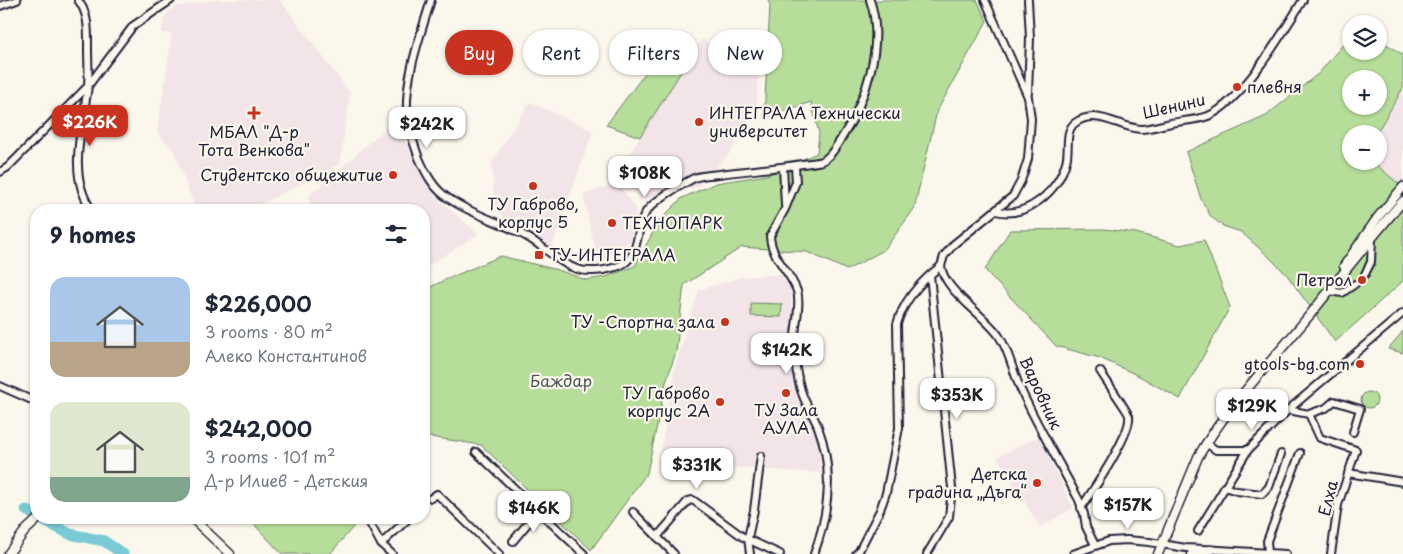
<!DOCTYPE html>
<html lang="en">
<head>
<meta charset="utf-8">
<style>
	:root { --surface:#fff; --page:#f2f2f3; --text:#1f2937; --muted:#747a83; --accent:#c8321e }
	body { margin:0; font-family:"Playpen Sans",sans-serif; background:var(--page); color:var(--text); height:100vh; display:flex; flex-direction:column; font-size:19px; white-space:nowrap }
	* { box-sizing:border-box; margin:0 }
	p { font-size:16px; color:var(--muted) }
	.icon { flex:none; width:28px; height:28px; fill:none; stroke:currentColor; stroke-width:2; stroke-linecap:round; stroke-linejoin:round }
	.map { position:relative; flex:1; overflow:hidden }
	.panel { position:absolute; left:30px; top:204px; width:400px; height:320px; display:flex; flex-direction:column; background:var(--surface); border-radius:20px; box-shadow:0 1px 4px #0004 }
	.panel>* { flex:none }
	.banner { position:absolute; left:445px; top:30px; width:475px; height:45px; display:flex; gap:10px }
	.controls { position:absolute; left:1342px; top:15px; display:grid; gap:10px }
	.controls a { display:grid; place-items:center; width:45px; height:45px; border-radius:50%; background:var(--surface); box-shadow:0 1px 4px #0004; font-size:25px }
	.price { position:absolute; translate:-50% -42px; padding:0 11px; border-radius:10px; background:#fff; color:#222; font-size:16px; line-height:32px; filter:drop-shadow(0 1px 2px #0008) }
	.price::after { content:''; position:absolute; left:50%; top:30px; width:15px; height:11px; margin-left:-8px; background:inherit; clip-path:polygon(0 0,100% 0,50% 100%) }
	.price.active { background:var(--accent); color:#fff }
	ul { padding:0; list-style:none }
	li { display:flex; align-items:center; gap:15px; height:125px; padding:0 20px }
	li span { display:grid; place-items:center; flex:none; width:140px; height:100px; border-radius:15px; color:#555 }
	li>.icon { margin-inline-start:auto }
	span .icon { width:60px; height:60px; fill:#fffc; stroke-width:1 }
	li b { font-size:21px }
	h2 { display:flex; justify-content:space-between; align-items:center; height:60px; padding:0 20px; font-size:21px }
	.chip { padding:0 18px; border-radius:22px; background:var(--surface); box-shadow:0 1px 4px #0004; font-size:18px; line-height:45px }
	.chip.active { background:var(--accent); color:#fff }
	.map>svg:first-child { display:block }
	.built { fill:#f3e4e8 }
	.green { fill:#b6dd99; stroke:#6c806a; fill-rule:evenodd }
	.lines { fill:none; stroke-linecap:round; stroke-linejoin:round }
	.river { stroke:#7acad6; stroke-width:11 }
	.minor-tunnel { stroke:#d0ccc9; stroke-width:6; stroke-dasharray:6 3; stroke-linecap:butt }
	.minor-casing { stroke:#22223b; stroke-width:10 }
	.major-casing { stroke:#22223b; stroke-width:11 }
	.minor { stroke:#fbf7ec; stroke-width:6 }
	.major { stroke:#fbf7ec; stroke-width:8 }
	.poi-dot { fill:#c8321e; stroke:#fbf7ec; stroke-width:2 }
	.labels { text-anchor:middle; stroke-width:4.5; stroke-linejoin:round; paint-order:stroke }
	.poi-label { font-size:16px; fill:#22223b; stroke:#fbf7ec; text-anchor:end }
	.street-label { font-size:16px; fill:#22223b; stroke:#fbf7ec }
	.park-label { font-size:16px; fill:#4e5a57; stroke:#fbf7ec }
</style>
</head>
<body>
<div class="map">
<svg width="1403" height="554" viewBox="0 0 1403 554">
	<rect width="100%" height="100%" fill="#fbf7ec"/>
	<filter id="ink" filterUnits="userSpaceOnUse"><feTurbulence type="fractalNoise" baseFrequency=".02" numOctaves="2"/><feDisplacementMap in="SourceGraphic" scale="10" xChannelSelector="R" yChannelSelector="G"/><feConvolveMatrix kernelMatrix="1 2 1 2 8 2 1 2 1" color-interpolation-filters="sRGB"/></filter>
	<g filter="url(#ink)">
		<g class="built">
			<polygon points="214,0 280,0 350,93 340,164 249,210 226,210 224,206 211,210 196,210 174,151 157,133 172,34 162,33 164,17 174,7"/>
			<polygon points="702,39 758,73 757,106 729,154 697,187 639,200 621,167"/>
			<polygon points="1403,88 1403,180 1400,184 1372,161 1379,161 1379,134 1376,134"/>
			<polygon points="530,102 593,131 552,247 494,210 492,162"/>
			<polygon points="394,121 435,196 478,234 424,269 424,210 312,210 308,197"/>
			<polygon points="618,183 636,208 634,237 599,265 583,195"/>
			<polygon points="780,274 790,285 791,297 797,398 818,439 821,473 659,463 675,367 699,290 742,277"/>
			<polygon points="1039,436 1073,508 1040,527 997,457"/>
		</g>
		<g class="green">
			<polygon points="768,0 977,0 987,21 937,111 914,209 884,250 847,270 807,252 742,247 684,285 676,352 666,382 647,473 591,550 481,445 424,436 424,290 447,279 501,256 558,270 586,280 606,277 635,266 659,221 682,198 716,183 767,175 817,153 819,133 811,102 764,118 770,5"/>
			<path d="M1351,35V51H1379V39L1403,55V88L1376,134H1351V161H1372L1399,184L1403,180V281L1335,342L1287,275L1268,256L1241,232L1223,226L1211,217L1201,199L1186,152L1266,116L1319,73ZM1351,79H1379V106H1351Z"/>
			<polygon points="662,53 686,64 640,137 606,125 655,60"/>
			<polygon points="1104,229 1136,233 1180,245 1204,240 1230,307 1180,399 1139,376 1100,358 1056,346 985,270 1010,230"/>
			<polygon points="751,303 782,304 781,317 751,316"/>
			<polygon points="1403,331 1403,353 1388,349"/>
			<circle cx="1369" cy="400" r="8"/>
			<polygon points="248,518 359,518 360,519 330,554 282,554"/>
		</g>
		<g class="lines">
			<g class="river">
				<polyline points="26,510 36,516"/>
				<polyline points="39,518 70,534 104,541 123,554"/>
			</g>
			<polyline class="minor-tunnel" points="1355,284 1365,274"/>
			<defs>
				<g id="minor">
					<path d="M78,0C89,14 88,31 88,48C88,60 89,74 88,86C83,126 66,175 92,210"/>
					<path d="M431,0C420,37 405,76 407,114C408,129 414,144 419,158C426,174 434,189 448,198C472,215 502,222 527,237C561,257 570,281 616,267C642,260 634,230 646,212C655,199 681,185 694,178C701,175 711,175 719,174C746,170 774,169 802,164C808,163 816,163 822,161C831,157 836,146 841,139C866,101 885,44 870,0"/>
					<polyline points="0,6 17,0"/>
					<polyline points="1028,93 1030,38 1028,0"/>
					<path d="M795,166L796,182L785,209L770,236C771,258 790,271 797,291C802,307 792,336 794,355C796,368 798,384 803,396C807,407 814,416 818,427C834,469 829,513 814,554"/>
					<polyline points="783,167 785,205"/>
					<polyline points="0,172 8,167 88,86 133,26 171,0"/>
					<path d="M996,211C1027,219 1058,191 1066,162C1070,150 1064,131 1075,123C1097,107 1119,128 1141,129C1150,129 1161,125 1171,123C1182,121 1197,120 1208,116C1241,103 1284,31 1303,0"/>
					<path d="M941,266C944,291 985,315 999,336C1010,352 1013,374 1022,392C1039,429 1060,464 1079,500L1084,514L1086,527L1095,545"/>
					<polyline points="941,266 944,256 954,244 1013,196 1021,181 1028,159 1031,119 1028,97 985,0"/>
					<polyline points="1365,274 1371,262 1372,238"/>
					<polyline points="1329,291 1342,293 1355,284"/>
					<polyline points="0,386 36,402"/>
					<polyline points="1288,410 1309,414 1320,438 1356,450 1338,505 1331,554"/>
					<polyline points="1309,414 1326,408 1334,401 1360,409 1353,432"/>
					<polyline points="1206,443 1216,450 1248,450 1288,410 1403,313"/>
					<polyline points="476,452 584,554"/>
					<polyline points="1348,473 1403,482"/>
					<polyline points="1224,487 1237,491 1262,494 1269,487 1281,454"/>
					<polyline points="431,498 437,494 499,554"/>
					<path d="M1081,508C1092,492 1132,433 1129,416C1129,413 1103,376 1100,371"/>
					<polyline points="633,512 674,554"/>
					<polyline points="367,518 381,544 392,554"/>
					<polyline points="1198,531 1248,450"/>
					<polyline points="657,537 688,501 693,500 743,537 780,554"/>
					<polyline points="513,541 538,511"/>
					<polyline points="381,544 409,518"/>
					<polyline points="1268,553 1267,541 1300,453"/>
					<polyline points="750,554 748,538 754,510 761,456"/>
					<path d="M856,554L859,551L880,510L886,493L899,428L897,324C904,299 921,281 941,266"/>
					<polyline points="927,554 949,517 952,488 930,275"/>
					<polyline points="1073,554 1109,541 1127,540 1149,542 1186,548 1286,554"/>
				</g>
				<g id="major">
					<polyline points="1344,266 1378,217 1403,187"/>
					<polyline points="192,518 230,554"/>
					<polyline points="8,554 25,531 39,518"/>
					<path d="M1158,554L1198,457C1225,410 1264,370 1299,328C1334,286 1367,242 1403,201"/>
					<polyline points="1192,554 1211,550"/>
				</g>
			</defs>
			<use href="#minor" class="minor-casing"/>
			<use href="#major" class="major-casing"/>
			<use href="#minor" class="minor"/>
			<use href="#major" class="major"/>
		</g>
	</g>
	<g class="poi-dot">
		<circle cx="1237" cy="87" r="5"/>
		<path d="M251.5 105.5h5v5h5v5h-5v5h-5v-5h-5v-5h5z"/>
		<circle cx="699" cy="122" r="5"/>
		<circle cx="393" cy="175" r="5"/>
		<circle cx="533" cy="186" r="5"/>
		<circle cx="612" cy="223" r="5"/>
		<rect x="534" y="250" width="10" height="10" rx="2.5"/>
		<circle cx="1362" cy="280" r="5"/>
		<circle cx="725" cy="322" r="5"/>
		<circle cx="1360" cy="364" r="5"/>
		<circle cx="786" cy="393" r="5"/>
		<circle cx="720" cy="402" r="5"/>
		<circle cx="1037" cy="483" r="5"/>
	</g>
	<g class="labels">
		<g class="poi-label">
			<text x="1247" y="93" text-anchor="start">плевня</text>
			<text x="709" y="119" text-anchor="start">ИНТЕГРАЛА Технически<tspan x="709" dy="18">университет</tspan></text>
			<text x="254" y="138" text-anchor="middle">МБАЛ "Д-р<tspan x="254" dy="18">Тота Венкова"</tspan></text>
			<text x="383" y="181">Студентско общежитие</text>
			<text x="533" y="210" text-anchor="middle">ТУ Габрово,<tspan x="533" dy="18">корпус 5</tspan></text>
			<text x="622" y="229" text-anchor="start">ТЕХНОПАРК</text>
			<text x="549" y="261" text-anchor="start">ТУ-ИНТЕГРАЛА</text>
			<text x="1352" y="286">Петрол</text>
			<text x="715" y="328">ТУ -Спортна зала</text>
			<text x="1350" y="370">gtools-bg.com</text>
			<text x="710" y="399">ТУ Габрово<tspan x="710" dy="18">корпус 2А</tspan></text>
			<text x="786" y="416" text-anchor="middle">ТУ Зала<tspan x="786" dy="18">АУЛА</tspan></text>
			<text x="1027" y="480">Детска<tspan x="1027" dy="18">градина „Дъга“</tspan></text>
		</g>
		<g class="street-label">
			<text transform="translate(1174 106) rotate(-13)" y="6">Шенини</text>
			<text transform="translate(1041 393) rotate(65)" y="6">Варовник</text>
			<text transform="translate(1328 498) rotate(-76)" y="6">Елха</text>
		</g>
		<g class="park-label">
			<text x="561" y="387">Баждар</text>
		</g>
	</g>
</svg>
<div class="controls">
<a><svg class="icon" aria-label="layers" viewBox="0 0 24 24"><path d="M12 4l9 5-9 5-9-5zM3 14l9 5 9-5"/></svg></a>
<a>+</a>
<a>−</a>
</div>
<b class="price active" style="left:90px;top:147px">$226K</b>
<b class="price" style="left:427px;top:149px">$242K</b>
<b class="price" style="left:645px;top:198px">$108K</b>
<b class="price" style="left:787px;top:375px">$142K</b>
<b class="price" style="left:957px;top:420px">$353K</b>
<b class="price" style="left:1252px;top:431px">$129K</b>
<b class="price" style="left:697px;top:490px">$331K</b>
<b class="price" style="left:1128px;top:530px">$157K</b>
<b class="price" style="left:534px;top:533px">$146K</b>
<div class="banner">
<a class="chip active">Buy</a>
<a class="chip">Rent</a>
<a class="chip">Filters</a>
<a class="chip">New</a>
</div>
<section class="panel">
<h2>9 homes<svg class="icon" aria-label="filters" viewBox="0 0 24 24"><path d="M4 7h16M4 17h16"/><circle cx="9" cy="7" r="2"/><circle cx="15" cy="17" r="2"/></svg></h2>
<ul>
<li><span style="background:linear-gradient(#a9c7e8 65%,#b9a48a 0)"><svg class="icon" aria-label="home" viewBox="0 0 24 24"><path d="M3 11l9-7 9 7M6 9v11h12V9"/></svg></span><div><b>$226,000</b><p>3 rooms · 80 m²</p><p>Алеко Константинов</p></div></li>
<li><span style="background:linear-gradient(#dfe7d0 75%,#7fa58c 0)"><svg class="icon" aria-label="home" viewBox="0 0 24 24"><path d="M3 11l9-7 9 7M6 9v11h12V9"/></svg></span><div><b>$242,000</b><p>3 rooms · 101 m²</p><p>Д-р Илиев - Детския</p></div></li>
</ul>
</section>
</div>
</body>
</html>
